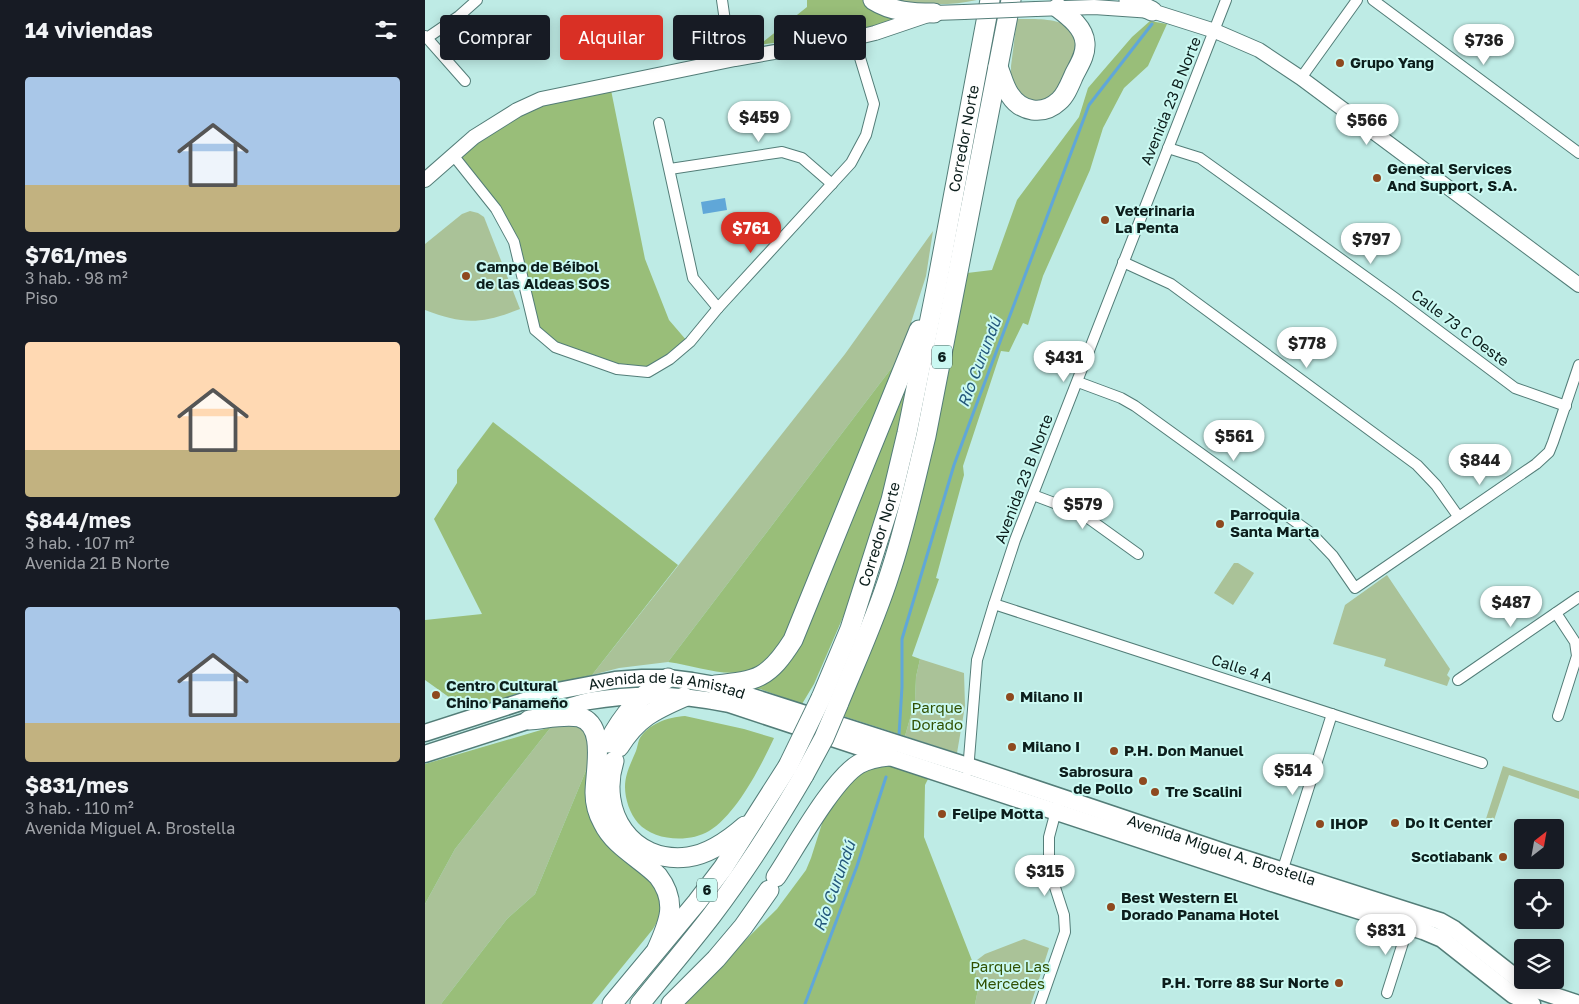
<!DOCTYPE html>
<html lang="es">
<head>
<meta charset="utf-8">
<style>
	:root { --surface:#171b24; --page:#242831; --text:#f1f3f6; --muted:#9ea1a6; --accent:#d93025 }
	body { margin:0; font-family:"Golos Text",sans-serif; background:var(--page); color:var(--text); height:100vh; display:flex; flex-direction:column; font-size:19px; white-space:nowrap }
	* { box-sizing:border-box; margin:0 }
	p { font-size:16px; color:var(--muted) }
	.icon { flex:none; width:28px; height:28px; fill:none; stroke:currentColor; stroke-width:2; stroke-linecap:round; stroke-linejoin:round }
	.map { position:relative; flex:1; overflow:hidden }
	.drawer { display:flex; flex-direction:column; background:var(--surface); width:425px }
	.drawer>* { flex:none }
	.guide { position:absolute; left:15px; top:15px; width:475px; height:45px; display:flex; gap:10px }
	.needle { width:32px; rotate:31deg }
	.buttons { position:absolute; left:1089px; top:819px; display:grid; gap:10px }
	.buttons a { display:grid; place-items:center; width:50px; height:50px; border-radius:5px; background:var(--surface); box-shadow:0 2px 12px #0003; font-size:25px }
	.price { position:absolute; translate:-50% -42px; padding:0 11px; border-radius:18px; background:#fff; color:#222; font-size:16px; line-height:32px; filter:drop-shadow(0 1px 2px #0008) }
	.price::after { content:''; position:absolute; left:50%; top:30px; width:15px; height:11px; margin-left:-8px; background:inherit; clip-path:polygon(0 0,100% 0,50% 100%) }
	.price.active { background:var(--accent); color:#fff }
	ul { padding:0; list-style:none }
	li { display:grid; align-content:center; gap:10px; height:265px; padding:0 25px }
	li span { display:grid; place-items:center; height:155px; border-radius:5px; color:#555 }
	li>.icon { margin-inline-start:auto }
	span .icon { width:90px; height:90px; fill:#fffc; stroke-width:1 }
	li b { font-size:21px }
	h2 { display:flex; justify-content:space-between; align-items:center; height:60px; padding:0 25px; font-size:21px }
	.tag { padding:0 18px; border-radius:5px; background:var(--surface); box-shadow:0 2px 12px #0003; font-size:18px; line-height:45px }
	.tag.active { background:var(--accent); color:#fff }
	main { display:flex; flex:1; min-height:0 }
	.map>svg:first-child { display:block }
	.green { fill:#aac298 }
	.forest { fill:#99be79 }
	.water { fill:#60a7d8 }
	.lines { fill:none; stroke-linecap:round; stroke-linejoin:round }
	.stream { stroke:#60a7d8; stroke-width:3 }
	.street-casing { stroke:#537d78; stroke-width:12 }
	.secondary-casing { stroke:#537d78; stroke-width:16 }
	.primary-casing { stroke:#537d78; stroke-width:19 }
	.highway-casing { stroke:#537d78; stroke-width:21 }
	.street { stroke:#fff; stroke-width:10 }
	.secondary { stroke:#fff; stroke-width:14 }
	.primary { stroke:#fff; stroke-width:16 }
	.highway { stroke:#fff; stroke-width:19 }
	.secondary-bridge-casing { stroke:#537d78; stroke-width:16; stroke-linecap:butt }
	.highway-bridge-casing { stroke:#537d78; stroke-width:21; stroke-linecap:butt }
	.secondary-bridge { stroke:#fff; stroke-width:14 }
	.highway-bridge { stroke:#fff; stroke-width:19 }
	.poi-dot { fill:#8e491f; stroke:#cbf9f2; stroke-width:2 }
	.labels { text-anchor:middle; stroke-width:4; stroke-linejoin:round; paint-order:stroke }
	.shield { fill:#cbf9f2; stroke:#45605c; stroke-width:1 }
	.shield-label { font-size:14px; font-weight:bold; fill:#0c1e1c }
	.poi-label { font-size:15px; font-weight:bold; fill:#0c1e1c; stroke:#cbf9f2; text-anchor:start }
	.street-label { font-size:15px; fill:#0c1e1c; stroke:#cbf9f2 }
	.park-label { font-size:15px; fill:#305002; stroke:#cbf9f2 }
	.water-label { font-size:16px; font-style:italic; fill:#24587b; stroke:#cbf9f2 }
</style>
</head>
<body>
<main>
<section class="drawer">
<h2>14 viviendas<svg class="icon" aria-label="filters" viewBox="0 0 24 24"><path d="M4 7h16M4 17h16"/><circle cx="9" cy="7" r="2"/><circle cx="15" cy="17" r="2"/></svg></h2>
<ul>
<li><span style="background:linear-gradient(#a9c7e8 70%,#c2b280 0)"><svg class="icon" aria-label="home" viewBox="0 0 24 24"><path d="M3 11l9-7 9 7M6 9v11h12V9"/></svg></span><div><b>$761/mes</b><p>3 hab. · 98 m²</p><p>Piso</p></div></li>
<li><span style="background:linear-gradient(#ffd9b3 70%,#c2b280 0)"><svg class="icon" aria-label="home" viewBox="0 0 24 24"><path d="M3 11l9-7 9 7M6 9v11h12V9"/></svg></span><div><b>$844/mes</b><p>3 hab. · 107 m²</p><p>Avenida 21 B Norte</p></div></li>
<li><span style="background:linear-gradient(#a9c7e8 75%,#c2b280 0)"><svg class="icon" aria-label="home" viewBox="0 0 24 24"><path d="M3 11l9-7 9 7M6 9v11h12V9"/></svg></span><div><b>$831/mes</b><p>3 hab. · 110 m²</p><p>Avenida Miguel A. Brostella</p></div></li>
</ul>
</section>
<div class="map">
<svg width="1154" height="1004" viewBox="0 0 1154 1004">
	<rect width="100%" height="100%" fill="#beebe5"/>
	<g class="green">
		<path d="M469,0H552C526,6 495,5 469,0Z"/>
		<path d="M592,19C606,19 637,17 646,30C650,34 652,43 654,48L629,97L607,104L586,87V66Z"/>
		<path d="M45,211L53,213L59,217L95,309C56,324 39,325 0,310V244L37,214Z"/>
		<polygon points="508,231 501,276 475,357 243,662 194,668 167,675 420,354"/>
		<polygon points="809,563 813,563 829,573 808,605 789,593"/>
		<polygon points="962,575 1025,669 1022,675 1025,678 1022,686 959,666 961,659 908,644 920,605"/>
		<polygon points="495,659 539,673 540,706 532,753 480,736 490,701 491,677"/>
		<polygon points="149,722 158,725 165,746 162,768 110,894 82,919 16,1004 0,1004 0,904 30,849 126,727"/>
		<polygon points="1078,766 1154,791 1154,799 1084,775 1068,823 1058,828"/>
		<polygon points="599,939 624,948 606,1004 550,1004 554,984 548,963 560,954"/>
	</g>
	<g class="forest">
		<polygon points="382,0 441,0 478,15 450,27 401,36 334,45 382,7"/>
		<path d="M725,21L742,24L723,66L699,88L678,128L665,170L618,276L603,325L598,323L584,352L576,351L538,466L539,475L511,578L514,579L487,656L495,659L491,677L490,701L480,736L418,716C483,576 516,424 542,273L567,270L592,200L654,117L663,88L707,37Z"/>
		<polygon points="186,90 220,259 244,320 262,341 222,370 193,367 131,344 112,329 92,242 32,156 52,139 117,104"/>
		<path d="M475,357L372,615C366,627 358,647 349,655C316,687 282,667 243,662Z"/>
		<polygon points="487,368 469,462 425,601 389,684 377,704 335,689 315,688 357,668"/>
		<polygon points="68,422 253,565 167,675 109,688 42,710 0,680 0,620 57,614 9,519 32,483 32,470"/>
		<path d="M260,716L319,729L349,738C336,766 311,815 284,831C264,843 229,841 213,823C205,814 200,799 200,787C200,774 206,763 211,751C212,748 213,743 214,740C222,724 243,717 260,716Z"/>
		<polygon points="126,727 30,849 0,904 0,764"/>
		<polygon points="460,761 504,777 500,785 499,837 548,963 554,984 550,1004 256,1004 352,909 381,870 386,858 401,811 429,773"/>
		<path d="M162,768L234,895C236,913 238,912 228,929L167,1004H16L82,919L110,894Z"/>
	</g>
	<polygon class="water" points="300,198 302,210 278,214 276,202"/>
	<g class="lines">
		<g class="stream">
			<polyline points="474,735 477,687 477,639 529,465 546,419 664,105 727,24"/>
			<polyline points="380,1004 432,866 461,777"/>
		</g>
		<defs>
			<g id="street">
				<polyline points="297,0 300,21"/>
				<polyline points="948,0 1154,153"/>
				<polyline points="303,30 310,59"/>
				<polyline points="0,36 2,38 34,16 52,0"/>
				<polyline points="2,38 40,81"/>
				<polyline points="876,78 932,0"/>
				<polyline points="234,123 268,278 293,308 426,163 441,135 449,104 429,38"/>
				<polyline points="743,148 775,158 970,298 1090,388 1141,406"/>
				<polyline points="28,155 71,209 89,242 110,330 130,347 192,369 223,372 245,359 265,342 293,308"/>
				<polyline points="245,169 357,152 377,158 407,184"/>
				<polyline points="698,262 746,284 992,465 1011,485 1033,516"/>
				<polyline points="653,382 696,398 710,406 886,533 908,556 930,588 1111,464 1124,452 1128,442 1154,365"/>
				<polyline points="608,495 656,513 713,554"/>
				<polyline points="569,604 1057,763"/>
				<polyline points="1131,613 1150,642 1152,656 1133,716"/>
				<polyline points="1033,680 1154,597"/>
				<polyline points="543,771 552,660 569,604 590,540 801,0"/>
				<polyline points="856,875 907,714"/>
				<polyline points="962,993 983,927"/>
				<polyline points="615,1004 640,932 639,915 628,881 624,856 624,837 632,807"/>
			</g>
			<g id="secondary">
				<polyline points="611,9 669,7 727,11 790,31 834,50 876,78 1154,285"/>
				<polyline points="0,180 49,137 92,110 116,99 310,59 429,38 450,33 509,13 539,12"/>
			</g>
			<g id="primary">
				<path id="s1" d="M0,733L127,692L190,680L217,678H243L267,681L290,685L543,766L799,852L1015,921L1029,929L1103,987L1154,1004"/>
				<path d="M0,754C34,743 68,732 102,721C123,714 142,706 164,701C211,693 258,694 304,704L853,885L998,931L1017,939L1088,995L1107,1004"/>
			</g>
			<g id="highway">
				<path d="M448,0C467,12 488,13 509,13"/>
				<polyline points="704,0 727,11"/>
				<path d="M573,67C577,76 579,87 585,95C596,112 618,116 634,101C641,95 645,84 649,75C654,65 661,55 660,43C659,28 645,17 633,8"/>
				<path d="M290,685C333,681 344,678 368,640L494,330"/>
				<path id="s2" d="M396,698L425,629L466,500L482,433L511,289L565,0"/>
				<path d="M413,705C431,661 451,618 465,573C480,528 490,481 501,436L586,0"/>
				<path d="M104,720C119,719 139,714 154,717C182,724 170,771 170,793C170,803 173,814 178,823C189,846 215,858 233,876C253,902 244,922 232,949"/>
				<path d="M183,743C198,714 215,695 243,678"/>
				<path d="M194,747C212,718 229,710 259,697"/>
				<path d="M189,761C173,812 206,864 263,857C285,854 304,840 320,826"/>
				<path d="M351,877C369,850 408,779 434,764C443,759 454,757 464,756"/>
				<polyline points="187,1004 272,902 298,868 363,766"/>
				<path d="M215,1004C239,974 264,945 287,915C321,870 351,823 379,775"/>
				<polyline points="246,1004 291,959 318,927 344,890"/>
			</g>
		</defs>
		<use href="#street" class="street-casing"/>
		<use href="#secondary" class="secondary-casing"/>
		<use href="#primary" class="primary-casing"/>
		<use href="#highway" class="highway-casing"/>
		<use href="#street" class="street"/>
		<use href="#secondary" class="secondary"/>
		<use href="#primary" class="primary"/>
		<use href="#highway" class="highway"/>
		<defs>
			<polyline id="secondary-bridge" points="539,12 611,9"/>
			<g id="highway-bridge">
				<polyline points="363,766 396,698"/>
				<polyline points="379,775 399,738 413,705"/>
			</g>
		</defs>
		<use href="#secondary-bridge" class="secondary-bridge-casing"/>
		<use href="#highway-bridge" class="highway-bridge-casing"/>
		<use href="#secondary-bridge" class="secondary-bridge"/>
		<use href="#highway-bridge" class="highway-bridge"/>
	</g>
	<g class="poi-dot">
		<circle cx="915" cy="63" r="5"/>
		<circle cx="952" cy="178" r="5"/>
		<circle cx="680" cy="220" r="5"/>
		<circle cx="41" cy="276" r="5"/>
		<circle cx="795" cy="524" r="5"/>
		<circle cx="11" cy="695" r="5"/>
		<circle cx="585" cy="697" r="5"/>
		<circle cx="587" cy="747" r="5"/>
		<circle cx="689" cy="751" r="5"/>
		<circle cx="718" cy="781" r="5"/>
		<circle cx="730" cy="792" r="5"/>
		<circle cx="517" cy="814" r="5"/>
		<circle cx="970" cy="823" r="5"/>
		<circle cx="895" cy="824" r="5"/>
		<circle cx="1078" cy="857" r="5"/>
		<circle cx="686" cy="907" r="5"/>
		<circle cx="914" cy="983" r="5"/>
	</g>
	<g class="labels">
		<g class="shield">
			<rect x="507" y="345.5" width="20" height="23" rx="4"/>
			<rect x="272" y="878.5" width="20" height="23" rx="4"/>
		</g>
		<g class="shield-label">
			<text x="517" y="362">6</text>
			<text x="282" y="895">6</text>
		</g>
		<g class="poi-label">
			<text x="925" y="68">Grupo Yang</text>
			<text x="962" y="174">General Services<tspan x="962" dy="17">And Support, S.A.</tspan></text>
			<text x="690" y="216">Veterinaria<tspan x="690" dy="17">La Penta</tspan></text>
			<text x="51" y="272">Campo de Béibol<tspan x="51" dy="17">de las Aldeas SOS</tspan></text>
			<text x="805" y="520">Parroquia<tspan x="805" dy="17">Santa Marta</tspan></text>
			<text x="21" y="691">Centro Cultural<tspan x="21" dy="17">Chino Panameño</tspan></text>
			<text x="595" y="702">Milano II</text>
			<text x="597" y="752">Milano I</text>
			<text x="699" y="756">P.H. Don Manuel</text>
			<text x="708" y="777" text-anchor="end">Sabrosura<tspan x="708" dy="17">de Pollo</tspan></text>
			<text x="740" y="797">Tre Scalini</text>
			<text x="527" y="819">Felipe Motta</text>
			<text x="980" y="828">Do It Center</text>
			<text x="905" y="829">IHOP</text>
			<text x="1068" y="862" text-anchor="end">Scotiabank</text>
			<text x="696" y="903">Best Western El<tspan x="696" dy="17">Dorado Panama Hotel</tspan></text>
			<text x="904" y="988" text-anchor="end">P.H. Torre 88 Sur Norte</text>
		</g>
		<g class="street-label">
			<text transform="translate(746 101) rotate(-68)" y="5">Avenida 23 B Norte</text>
			<text dy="5" stroke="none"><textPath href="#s2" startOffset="579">Corredor Norte</textPath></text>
			<text transform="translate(1035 328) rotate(37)" y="5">Calle 73 C Oeste</text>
			<text transform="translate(599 479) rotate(-69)" y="5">Avenida 23 B Norte</text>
			<text dy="5" stroke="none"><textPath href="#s2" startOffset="174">Corredor Norte</textPath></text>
			<text transform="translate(817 669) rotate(18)" y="5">Calle 4 A</text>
			<text dy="5" stroke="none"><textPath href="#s1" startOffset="250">Avenida de la Amistad</textPath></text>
			<text dy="5" stroke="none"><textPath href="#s1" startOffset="831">Avenida Miguel A. Brostella</textPath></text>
		</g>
		<g class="park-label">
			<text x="512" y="713">Parque<tspan x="512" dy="17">Dorado</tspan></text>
			<text x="585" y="972">Parque Las<tspan x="585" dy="17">Mercedes</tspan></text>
		</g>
		<g class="water-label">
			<text transform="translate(554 362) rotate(-69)" y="6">Río Curundú</text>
			<text transform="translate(409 886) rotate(-70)" y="6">Río Curundú</text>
		</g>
	</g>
</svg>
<div class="buttons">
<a><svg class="needle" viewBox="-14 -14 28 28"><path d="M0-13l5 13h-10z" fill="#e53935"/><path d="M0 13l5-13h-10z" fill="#9ea1a6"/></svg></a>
<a><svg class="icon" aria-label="locate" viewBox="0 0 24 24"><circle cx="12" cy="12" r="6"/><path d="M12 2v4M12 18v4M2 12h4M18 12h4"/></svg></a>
<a><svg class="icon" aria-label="layers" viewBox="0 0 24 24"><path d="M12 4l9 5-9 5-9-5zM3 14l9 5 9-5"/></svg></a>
</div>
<b class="price" style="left:1059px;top:66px">$736</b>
<b class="price" style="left:334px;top:143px">$459</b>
<b class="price" style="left:942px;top:146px">$566</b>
<b class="price active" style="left:326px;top:254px">$761</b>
<b class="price" style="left:946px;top:265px">$797</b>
<b class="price" style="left:882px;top:369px">$778</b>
<b class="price" style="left:639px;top:383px">$431</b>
<b class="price" style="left:809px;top:462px">$561</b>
<b class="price" style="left:1055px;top:486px">$844</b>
<b class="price" style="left:658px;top:530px">$579</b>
<b class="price" style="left:1086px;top:628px">$487</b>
<b class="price" style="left:868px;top:796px">$514</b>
<b class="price" style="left:620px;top:897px">$315</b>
<b class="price" style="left:961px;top:956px">$831</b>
<div class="guide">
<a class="tag">Comprar</a>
<a class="tag active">Alquilar</a>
<a class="tag">Filtros</a>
<a class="tag">Nuevo</a>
</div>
</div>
</main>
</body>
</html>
